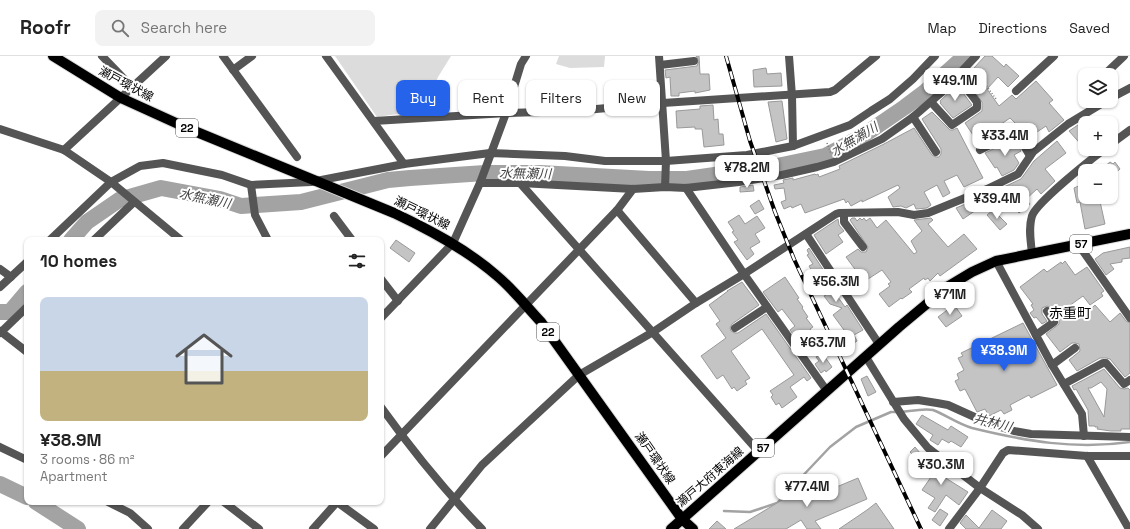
<!DOCTYPE html>
<html lang="en">
<head>
<meta charset="utf-8">
<style>
	:root { --surface:#fff; --page:#f2f2f2; --text:#222; --muted:#767676; --line:#e0e0e0; --accent:#2563eb }
	body { margin:0; font-family:"Space Grotesk","Noto Sans JP",sans-serif; background:var(--page); color:var(--text); height:100vh; display:flex; flex-direction:column; font-size:15px; white-space:nowrap }
	* { box-sizing:border-box; margin:0 }
	p { font-size:13px; color:var(--muted) }
	.icon { flex:none; width:22px; height:22px; fill:none; stroke:currentColor; stroke-width:2; stroke-linecap:round; stroke-linejoin:round }
	.map { position:relative; flex:1; overflow:hidden }
	.side { position:absolute; left:24px; top:181px; width:360px; height:268px; display:flex; flex-direction:column; background:var(--surface); border-radius:8px; box-shadow:0 1px 3px #0004 }
	.side>* { flex:none }
	.guide { position:absolute; left:396px; top:24px; width:380px; height:36px; display:flex; gap:8px }
	.fabs { position:absolute; left:1078px; top:12px; display:grid; gap:8px }
	.fabs a { display:grid; place-items:center; width:40px; height:40px; border-radius:8px; background:var(--surface); box-shadow:0 1px 3px #0004; font-size:20px }
	.price { position:absolute; translate:-50% -34px; padding:0 9px; border-radius:8px; background:#fff; color:#222; font-size:13px; line-height:26px; filter:drop-shadow(0 1px 2px #0008) }
	.price::after { content:''; position:absolute; left:50%; top:24px; width:12px; height:9px; margin-left:-6px; background:inherit; clip-path:polygon(0 0,100% 0,50% 100%) }
	.price.on { background:var(--accent); color:#fff }
	ul { padding:0; list-style:none }
	li { display:grid; align-content:center; gap:8px; height:212px; padding:0 16px }
	li span { display:grid; place-items:center; height:124px; border-radius:8px; color:#555 }
	li>.icon { margin-inline-start:auto }
	span .icon { width:72px; height:72px; fill:#fffc; stroke-width:1 }
	li b { font-size:17px }
	h2 { display:flex; justify-content:space-between; align-items:center; height:48px; padding:0 16px; font-size:17px }
	.tag { padding:0 14px; border-radius:8px; background:var(--surface); box-shadow:0 1px 3px #0004; font-size:14px; line-height:36px }
	.tag.on { background:var(--accent); color:#fff }
	header { display:flex; align-items:center; gap:24px; box-sizing:border-box; height:56px; padding:0 20px; background:var(--surface); border-bottom:1px solid var(--line) }
	header strong { font-size:19px }
	nav { display:flex; gap:22px; margin-inline-start:auto; font-size:14px }
	.search { width:280px; height:36px; background:var(--page); display:flex; align-items:center; gap:10px; box-sizing:border-box; padding:0 14px; border-radius:8px; color:var(--muted); font-size:15px }
	.map>svg:first-child { display:block }
	.green { fill:#dcdcdc }
	.lines { fill:none; stroke-linecap:round; stroke-linejoin:round }
	.stream { stroke:#a3a3a3; stroke-width:2.5 }
	.river { stroke:#a3a3a3; stroke-width:16 }
	.building { fill:#c4c4c4; stroke:#999; fill-rule:evenodd }
	.major-casing { stroke:#dbdbdb; stroke-width:12 }
	.path { stroke:#777; stroke-width:1.5; stroke-dasharray:1 2; stroke-linecap:butt }
	.minor { stroke:#555; stroke-width:8 }
	.major { stroke:#000; stroke-width:10 }
	.rail-casing { stroke:#000; stroke-width:4 }
	.rail { stroke:#fff; stroke-width:2.5; stroke-dasharray:8; stroke-linecap:butt }
	.labels { text-anchor:middle; stroke-width:4; stroke-linejoin:round; paint-order:stroke }
	.shield { fill:#fff; stroke:#4c4c4c; stroke-width:1 }
	.shield-label { font-size:11px; font-weight:bold; fill:#000 }
	.street-label { font-size:12px; fill:#000; stroke:#fff }
	.water-label { font-size:13px; font-style:italic; fill:#444; stroke:#fff }
	.quarter-label { font-size:14px; fill:#000; stroke:#fff }
</style>
</head>
<body>
<header>
<strong>Roofr</strong>
<div class="search"><svg class="icon" aria-label="search" viewBox="0 0 24 24"><circle cx="10" cy="10" r="6"/><path d="M15 15l6 6"/></svg>Search here</div>
<nav><a>Map</a><a>Directions</a><a>Saved</a></nav>
</header>
<div class="map">
<svg width="1130" height="473" viewBox="0 0 1130 473">
	<rect width="100%" height="100%" fill="#fff"/>
	<g class="green">
		<polygon points="335,0 451,0 438,21 425,54 377,61"/>
		<polygon points="559,0 605,0 604,11 570,12 556,8"/>
	</g>
	<g class="lines">
		<g class="stream">
			<path d="M902,356C911,355 924,352 933,354C946,359 958,368 972,372C1025,385 1075,394 1130,386"/>
			<polyline points="724,455 750,456 777,447 830,391 856,371 891,356 897,356"/>
		</g>
		<g class="river">
			<polyline points="71,184 87,166 119,144 161,132 220,143 241,150 301,146 388,124 410,122 485,117 540,117 649,123 687,123 777,110 825,100 861,81 905,51 925,36 965,0"/>
			<polyline points="0,256 10,256 27,236"/>
			<polyline points="0,428 27,441"/>
			<polyline points="36,446 78,473"/>
		</g>
	</g>
	<g class="building">
		<polygon points="696,0 699,0 700,18 709,18 710,34 695,37 695,35 679,37 679,40 671,40 670,21 666,22 665,14 697,10 699,5"/>
		<polygon points="985,0 992,0 1004,11 1006,8 1019,20 1008,31 998,21 987,33 999,50 1012,39 1016,43 1036,25 1053,44 1049,47 1064,64 1049,76 1046,70 1031,80 1033,83 1028,86 1021,73 1010,62 991,75 992,76 986,81 988,84 979,88 965,67 982,55 982,46 967,24 970,22 969,20 977,14 974,12"/>
		<polygon points="766,12 767,18 781,17 782,30 754,31 753,14"/>
		<polygon points="957,29 972,49 953,62 940,47 941,47 940,45"/>
		<polygon points="782,45 787,83 776,86 768,46"/>
		<polygon points="713,49 714,64 718,63 719,78 723,78 724,89 704,91 702,73 695,73 695,71 677,72 676,55 700,53 700,50"/>
		<polygon points="932,56 950,74 953,74 957,72 983,122 964,131 957,119 944,125 950,137 943,141 937,129 924,136 931,149 927,152 916,153 914,148 906,152 901,150 893,151 888,141 900,132 898,129 862,146 862,144 851,150 848,145 846,147 844,143 805,157 801,148 792,152 791,150 784,153 781,146 786,144 784,132 775,133 774,129 784,127 783,124 793,122 793,124 815,118 816,119 818,118 819,121 840,113 839,110 884,88 914,72 932,99 936,101 939,101 941,98 941,93 922,63"/>
		<polygon points="1078,69 1085,78 1085,93 1069,75"/>
		<polygon points="1014,83 1021,95 1014,99 1019,107 1014,114 1002,120 997,111 995,112 985,97"/>
		<polygon points="1057,85 1066,97 1045,113 1055,125 1041,138 1037,133 1026,143 1030,148 1019,157 1010,147 1016,141 1008,131 998,139 963,163 956,152 989,138 1021,123 1034,105"/>
		<polygon points="1110,106 1113,108 1115,106 1120,113 1111,121 1111,115 1099,115"/>
		<polygon points="1085,127 1085,141 1099,141 1105,168 1085,173 1080,146 1077,147 1074,132"/>
		<polygon points="753,129 754,135 740,136 740,131"/>
		<polygon points="759,144 764,153 755,158 750,150"/>
		<polygon points="993,154 1007,168 1000,174 987,159"/>
		<polygon points="739,159 745,168 757,160 765,172 755,178 760,186 750,192 754,198 747,204 734,186 738,184 732,176 734,175 728,166"/>
		<polygon points="852,162 855,162 857,165 860,162 862,164 864,162 866,165 870,162 877,172 886,164 914,198 917,196 911,185 922,175 914,164 931,162 933,164 928,168 948,191 964,178 977,193 940,220 938,217 930,225 928,222 925,224 924,222 909,233 912,236 902,243 901,242 889,251 879,238 890,230 888,228 891,226 882,214 854,232 847,222 857,216 846,201 858,193 861,196 866,196 868,191 850,164"/>
		<polygon points="838,163 839,169 844,175 838,179 843,186 826,198 814,179"/>
		<polygon points="396,184 415,197 409,206 390,192"/>
		<polygon points="1130,191 1130,202 1122,203 1122,206 1110,208 1114,213 1106,219 1095,203 1103,197"/>
		<polygon points="809,192 837,235 835,237 845,251 847,249 863,274 854,279 857,285 848,291 840,276 844,274 833,259 842,252 830,248 824,240 826,239 817,228 819,226 809,210 813,208 807,199 809,198 807,194"/>
		<polygon points="1065,205 1075,219 1087,211 1104,235 1101,237 1103,240 1090,249 1083,240 1069,250 1079,264 1095,249 1110,266 1120,257 1126,265 1130,267 1130,317 1125,321 1110,303 1106,302 1100,302 1077,315 1069,304 1080,295 1079,288 1075,287 1072,287 1060,296 1046,278 1059,268 1059,263 1052,252 1047,250 1042,252 1042,258 1047,265 1042,268 1036,261 1034,262 1030,257 1034,254 1031,249 1033,248 1020,231 1044,213 1047,216 1061,206 1062,208"/>
		<polygon points="785,221 799,242 797,243 803,251 802,252 808,261 806,262 813,271 810,273 817,282 807,289 801,279 796,282 790,274 795,270 782,253 778,256 763,236"/>
		<polygon points="742,226 759,249 732,268 730,272 731,275 735,277 738,277 766,258 811,322 807,325 804,321 790,331 797,341 782,352 779,347 776,349 771,341 773,339 770,335 794,319 762,273 731,295 750,322 745,325 747,328 737,335 734,331 732,333 723,319 717,323 701,300 726,282 716,268 720,265 709,249 728,235 727,235"/>
		<polygon points="955,250 962,260 946,271 938,261 950,252 951,253"/>
		<polygon points="1023,267 1057,329 1031,342 1029,339 1010,349 1012,354 1004,358 1001,354 989,360 985,353 977,356 965,333 960,335 955,325 959,323 957,318 964,314 958,302 963,300 961,297"/>
		<polygon points="822,297 832,311 826,316 825,314 821,317 815,308 819,305 816,301"/>
		<path d="M1104,313L1120,332L1124,333L1128,332L1130,334V373H1121V375H1111L1097,373L1098,371H1095V370H1089L1088,354L1076,333L1074,334L1072,330ZM1101,326L1107,333L1104,361L1088,332H1091Z"/>
		<polygon points="867,320 876,336 868,340 861,323"/>
		<polygon points="922,359 948,374 951,370 968,381 961,391 951,385 949,387 942,383 938,389 930,384 933,379 916,368"/>
		<polygon points="915,391 921,398 917,403 910,396"/>
		<polygon points="924,403 946,418 944,421 968,436 959,449 946,439 935,456 928,452 935,442 922,434 931,421 918,411"/>
		<polygon points="858,422 867,443 815,465 821,473 807,473 801,464 786,473 734,473 797,435 803,445"/>
		<polygon points="876,447 894,473 839,473 867,454"/>
		<polygon points="940,453 948,458 940,470 932,464"/>
		<polygon points="992,454 1007,465 1001,473 966,473 960,467 966,459 979,472"/>
		<polygon points="717,465 726,473 709,473"/>
	</g>
	<g class="lines">
		<defs>
			<g id="major">
				<path d="M53,0L121,42L187,72L394,157C430,174 466,193 496,219C513,233 526,250 541,266L682,463L693,473"/>
				<polyline points="671,473 899,271 947,231 972,216 996,205 1130,178"/>
			</g>
		</defs>
		<use href="#major" class="major-casing"/>
		<g class="path">
			<polyline points="974,13 996,43"/>
			<polyline points="827,87 831,98"/>
		</g>
		<g class="minor">
			<polyline points="102,0 132,31"/>
			<polyline points="223,0 297,101"/>
			<polyline points="326,0 404,108"/>
			<polyline points="659,0 666,105 665,131"/>
			<polyline points="789,0 792,40 793,90"/>
			<polyline points="660,9 694,5"/>
			<polyline points="233,14 252,0"/>
			<polyline points="1104,19 1124,0"/>
			<polyline points="1016,35 1054,0"/>
			<polyline points="1111,42 1130,32"/>
			<polyline points="931,46 952,69 977,52 977,46 957,20"/>
			<polyline points="913,61 936,96"/>
			<polyline points="374,65 506,57 574,55 663,47 830,36 835,34 876,0"/>
			<polyline points="0,73 64,94 111,126 181,184"/>
			<polyline points="1111,88 1130,74"/>
			<polyline points="64,94 166,0"/>
			<polyline points="980,94 1016,76 1030,100"/>
			<polyline points="480,127 506,57 521,8 526,0"/>
			<polyline points="520,127 759,396"/>
			<polyline points="251,129 255,159 268,184"/>
			<polyline points="686,132 744,218 827,335"/>
			<polyline points="617,154 696,247"/>
			<polyline points="844,157 844,166 863,191"/>
			<polyline points="334,160 352,184"/>
			<polyline points="806,178 879,288"/>
			<polyline points="50,184 111,126 140,110 163,107 222,119 251,129 311,126 404,108 490,97 565,100 605,105 666,105 747,99 793,90 850,69 871,55 890,43 913,23 935,0"/>
			<polyline points="94,184 134,146"/>
			<polyline points="1078,188 1130,262"/>
			<path d="M1032,198C1031,185 1028,173 1032,160C1036,147 1091,103 1105,93"/>
			<polyline points="996,205 1052,309 1082,358 1084,380"/>
			<polyline points="0,213 11,221"/>
			<polyline points="381,223 398,245"/>
			<polyline points="0,231 27,206"/>
			<polyline points="381,262 453,187 480,127 520,127 633,133 665,131 686,132 739,126 782,119 817,111 834,106 882,83 913,61 942,36 976,0"/>
			<polyline points="735,272 767,251"/>
			<polyline points="0,275 27,296"/>
			<polyline points="0,277 27,251"/>
			<polyline points="1036,279 1054,266 1047,255"/>
			<polyline points="866,301 904,363 928,392 980,432 1022,459 1038,473"/>
			<polyline points="1052,309 1075,292"/>
			<polyline points="1064,328 1103,307 1106,307 1124,328 1130,324"/>
			<polyline points="893,346 918,344 937,347 948,349 990,368 1014,375 1031,378 1130,381"/>
			<path d="M381,351C412,394 445,435 482,473"/>
			<polyline points="0,391 27,404"/>
			<polyline points="381,400 618,153 633,133"/>
			<polyline points="1087,400 1129,473"/>
			<polyline points="108,446 130,457 148,473"/>
			<polyline points="224,446 259,473"/>
			<polyline points="337,446 374,473"/>
			<polyline points="183,473 208,446"/>
			<polyline points="313,473 337,446"/>
			<polyline points="430,473 482,409 579,319 653,276 696,247 744,218 836,158 839,157 898,156 914,159 928,157 987,133 1018,118 1033,96 1068,68 1106,45"/>
			<polyline points="949,473 980,432 1003,397 1008,394 1087,400 1130,400"/>
		</g>
		<use href="#major" class="major"/>
		<defs>
			<polyline id="rail" points="726,0 750,85 775,156 794,203 921,473"/>
		</defs>
		<use href="#rail" class="rail-casing"/>
		<use href="#rail" class="rail"/>
	</g>
	<g class="labels">
		<g class="shield">
			<rect x="176" y="63" width="22" height="18" rx="3"/>
			<rect x="1070" y="179" width="22" height="18" rx="3"/>
			<rect x="537" y="267" width="22" height="18" rx="3"/>
			<rect x="752" y="383" width="22" height="18" rx="3"/>
		</g>
		<g class="shield-label">
			<text x="187" y="76">22</text>
			<text x="1081" y="192">57</text>
			<text x="548" y="280">22</text>
			<text x="763" y="396">57</text>
		</g>
		<g class="street-label">
			<text transform="translate(126 28) rotate(28)" y="4">瀬戸環状線</text>
			<text transform="translate(422 157) rotate(26)" y="4">瀬戸環状線</text>
			<text transform="translate(655 402) rotate(55)" y="4">瀬戸環状線</text>
			<text transform="translate(710 421) rotate(-41)" y="4">瀬戸大府東海線</text>
		</g>
		<g class="water-label">
			<text transform="translate(854 83) rotate(-31)" y="5">水無瀬川</text>
			<text transform="translate(525 117) rotate(1)" y="5">水無瀬川</text>
			<text transform="translate(205 142) rotate(12)" y="5">水無瀬川</text>
			<text transform="translate(993 366) rotate(14)" y="5">井林川</text>
		</g>
		<g class="quarter-label">
			<text x="1070" y="262">赤重町</text>
		</g>
	</g>
</svg>
<div class="fabs">
<a><svg class="icon" aria-label="layers" viewBox="0 0 24 24"><path d="M12 4l9 5-9 5-9-5zM3 14l9 5 9-5"/></svg></a>
<a>+</a>
<a>−</a>
</div>
<b class="price" style="left:955px;top:46px">¥49.1M</b>
<b class="price" style="left:1005px;top:101px">¥33.4M</b>
<b class="price" style="left:747px;top:133px">¥78.2M</b>
<b class="price" style="left:997px;top:164px">¥39.4M</b>
<b class="price" style="left:836px;top:247px">¥56.3M</b>
<b class="price" style="left:950px;top:260px">¥71M</b>
<b class="price" style="left:823px;top:308px">¥63.7M</b>
<b class="price on" style="left:1004px;top:316px">¥38.9M</b>
<b class="price" style="left:941px;top:430px">¥30.3M</b>
<b class="price" style="left:807px;top:452px">¥77.4M</b>
<div class="guide">
<a class="tag on">Buy</a>
<a class="tag">Rent</a>
<a class="tag">Filters</a>
<a class="tag">New</a>
</div>
<section class="side">
<h2>10 homes<svg class="icon" aria-label="filters" viewBox="0 0 24 24"><path d="M4 7h16M4 17h16"/><circle cx="9" cy="7" r="2"/><circle cx="15" cy="17" r="2"/></svg></h2>
<ul>
<li><span style="background:linear-gradient(#c9d6e8 60%,#c2b280 0)"><svg class="icon" aria-label="home" viewBox="0 0 24 24"><path d="M3 11l9-7 9 7M6 9v11h12V9"/></svg></span><div><b>¥38.9M</b><p>3 rooms · 86 m²</p><p>Apartment</p></div></li>
</ul>
</section>
</div>
</body>
</html>
